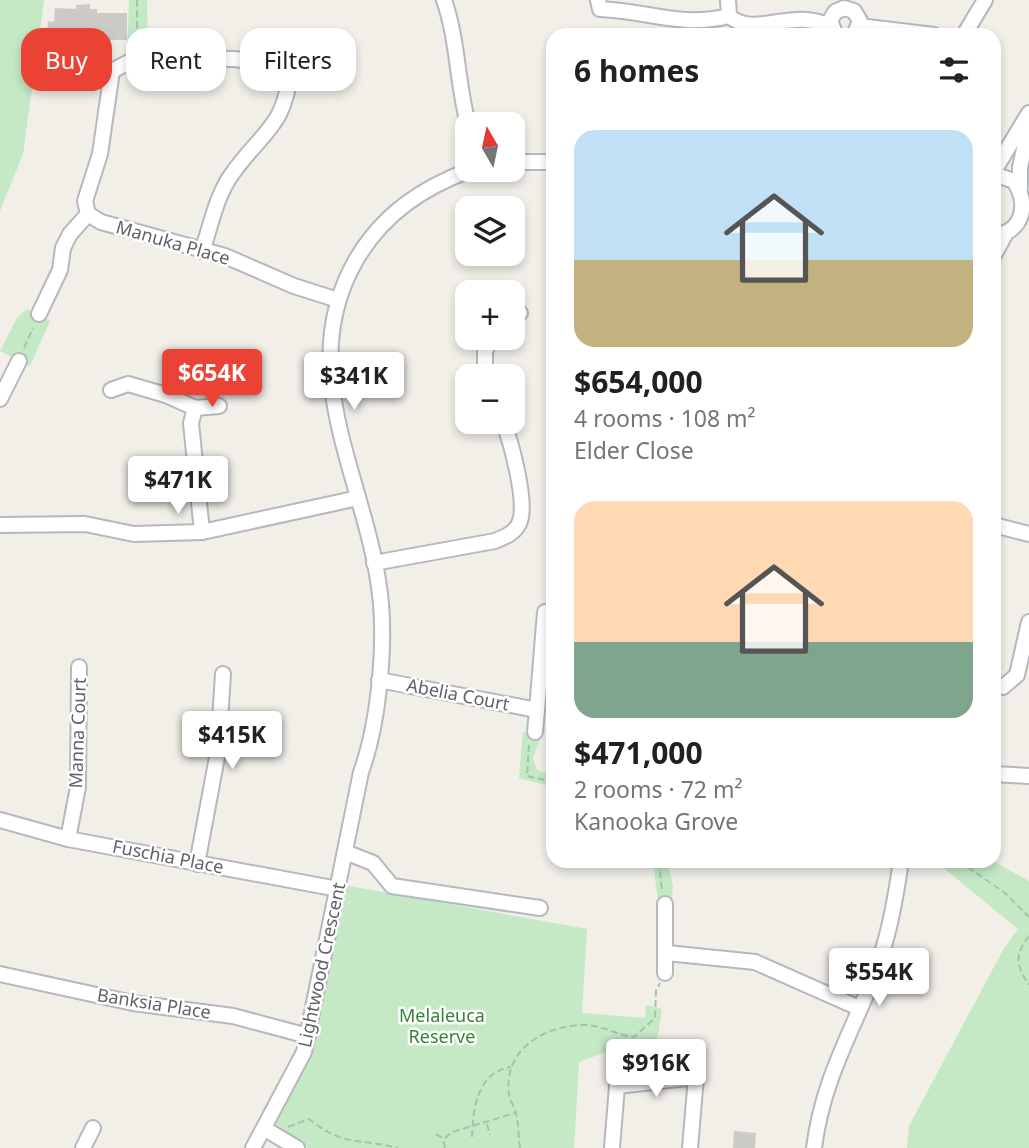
<!DOCTYPE html>
<html lang="en">
<head>
<meta charset="utf-8">
<style>
	:root { --surface:#fff; --page:#f6f6f6; --text:#202124; --muted:#757577; --accent:#ea4335 }
	body { margin:0; font-family:"Noto Sans",sans-serif; background:var(--page); color:var(--text); height:100vh; display:flex; flex-direction:column; font-size:26px; white-space:nowrap }
	* { box-sizing:border-box; margin:0 }
	p { font-size:23px; color:var(--muted) }
	.icon { flex:none; width:38px; height:38px; fill:none; stroke:currentColor; stroke-width:2; stroke-linecap:round; stroke-linejoin:round }
	.map { position:relative; flex:1; overflow:hidden }
	.drawer { position:absolute; left:546px; top:28px; width:455px; height:840px; display:flex; flex-direction:column; background:var(--surface); border-radius:21px; box-shadow:0 4px 10px #0003 }
	.drawer>* { flex:none }
	.hud { position:absolute; left:21px; top:28px; width:420px; height:63px; display:flex; gap:14px }
	.needle { width:46px; rotate:351deg }
	.tools { position:absolute; left:455px; top:112px; display:grid; gap:14px }
	.tools a { display:grid; place-items:center; width:70px; height:70px; border-radius:14px; background:var(--surface); box-shadow:0 4px 10px #0003; font-size:35px }
	.price { position:absolute; translate:-50% -60px; padding:0 16px; border-radius:7px; background:#fff; color:#222; font-size:23px; line-height:46px; filter:drop-shadow(0 2px 4px #0008) }
	.price::after { content:''; position:absolute; left:50%; top:42px; width:21px; height:16px; margin-left:-10px; background:inherit; clip-path:polygon(0 0,100% 0,50% 100%) }
	.price.on { background:var(--accent); color:#fff }
	ul { padding:0; list-style:none }
	li { display:grid; align-content:center; gap:14px; height:371px; padding:0 28px }
	li span { display:grid; place-items:center; height:217px; border-radius:21px; color:#555 }
	li>.icon { margin-inline-start:auto }
	span .icon { width:126px; height:126px; fill:#fffc; stroke-width:1 }
	li b { font-size:30px }
	h2 { display:flex; justify-content:space-between; align-items:center; height:84px; padding:0 28px; font-size:30px }
	.pill { padding:0 24px; border-radius:21px; background:var(--surface); box-shadow:0 4px 10px #0003; font-size:24px; line-height:63px }
	.pill.on { background:var(--accent); color:#fff }
	.map>svg:first-child { display:block }
	.green { fill:#c5e8c5 }
	.building { fill:#cccac5 }
	.lines { fill:none; stroke-linecap:round; stroke-linejoin:round }
	.minor-casing { stroke:#b5b8bc; stroke-width:18 }
	.path { stroke:#9cc7a9; stroke-width:2; stroke-dasharray:7 3.5; stroke-linecap:butt }
	.minor { stroke:#fff; stroke-width:14 }
	.labels { text-anchor:middle; stroke-width:5; stroke-linejoin:round; paint-order:stroke }
	.street-label { font-size:18px; fill:#5f6368; stroke:#fff }
	.park-label { font-size:18px; fill:#348238; stroke:#fff }
</style>
</head>
<body>
<div class="map">
<svg width="1029" height="1148" viewBox="0 0 1029 1148">
	<rect width="100%" height="100%" fill="#f1efe8"/>
	<g class="green">
		<polygon points="0,0 44,0 23,154 0,211"/>
		<polygon points="129,0 147,0 148,49 127,54"/>
		<polygon points="27,309 50,321 30,366 0,351 17,318"/>
		<polygon points="523,732 542,734 533,758 537,770 553,775 553,787 519,778"/>
		<polygon points="653,861 667,861 673,885 672,901 658,902"/>
		<polygon points="935,861 993,861 1029,881 1029,1148 907,1148 909,1126 1003,950 1018,929"/>
		<polygon points="344,885 587,929 582,1013 645,1018 646,1005 662,1009 657,1041 633,1042 579,1062 574,1148 308,1148 272,1127 311,1055"/>
	</g>
	<g class="building">
		<polygon points="90,4 90,9 97,9 97,13 127,13 127,40 47,40 48,21 54,22 55,8 76,9 76,5"/>
		<polygon points="734,1131 756,1133 755,1148 733,1148"/>
	</g>
	<g class="lines">
		<defs>
			<g id="minor">
				<path d="M444,0C458,40 457,83 468,124"/>
				<path d="M598,0L600,9C649,11 681,28 729,16"/>
				<path d="M728,0L729,16C749,33 773,20 797,20C809,19 819,22 830,25"/>
				<polyline points="859,26 934,35"/>
				<polyline points="836,35 830,21 835,12 844,8 854,11 860,21 854,35"/>
				<polyline points="964,35 985,0"/>
				<polyline points="67,56 112,71 129,62 153,58 235,59 291,67 328,63 334,69 331,80"/>
				<polyline points="112,71 100,154 85,201 88,214 101,222 225,256 294,286 338,300"/>
				<polyline points="513,162 553,162"/>
				<polyline points="994,171 1029,113"/>
				<path d="M994,174L1014,181C1029,202 1024,233 994,235"/>
				<polyline points="1020,187 1020,167 1029,126"/>
				<path d="M202,251C211,226 216,196 232,174C264,129 285,128 291,67"/>
				<polyline points="994,255 1006,233"/>
				<polyline points="39,314 60,270 63,248 70,234 88,214"/>
				<polyline points="513,318 520,313"/>
				<polyline points="485,376 485,351 492,338"/>
				<polyline points="111,390 128,384 166,395 195,408 191,423 202,532"/>
				<polyline points="0,399 19,361"/>
				<polyline points="195,408 219,406"/>
				<polyline points="0,525 85,524 134,534 202,532 358,498"/>
				<polyline points="994,525 1029,534"/>
				<path d="M374,563L495,541C505,537 517,532 520,521C527,501 511,441 503,422"/>
				<polyline points="379,680 537,710 545,612"/>
				<polyline points="1003,687 1017,675 1029,622"/>
				<polyline points="535,732 537,710"/>
				<polyline points="994,774 1029,776"/>
				<polyline points="0,820 68,839 338,889"/>
				<polyline points="68,839 78,787 79,667"/>
				<polyline points="345,852 373,863 392,886 540,908"/>
				<polyline points="197,864 218,752 223,674"/>
				<polyline points="665,904 665,973"/>
				<polyline points="667,953 755,962 859,1008"/>
				<polyline points="0,974 133,1003 233,1016 308,1036"/>
				<polyline points="265,1129 297,1148"/>
				<polyline points="83,1148 93,1128"/>
				<path d="M253,1148L304,1052L361,772C378,726 385,653 381,604C371,486 290,375 356,260C383,214 422,188 470,170"/>
				<polyline points="612,1148 617,1086 696,1077 690,1148"/>
				<path d="M814,1148C822,1084 848,1039 872,981C888,942 895,902 901,861"/>
			</g>
		</defs>
		<use href="#minor" class="minor-casing"/>
		<g class="path">
			<polyline points="137,0 137,48"/>
			<polyline points="24,348 33,328"/>
			<polyline points="529,745 527,776 553,782"/>
			<polyline points="659,861 662,891"/>
			<polyline points="959,861 1005,893 1029,917"/>
			<path d="M1029,936C1014,956 1016,965 1029,985"/>
			<polyline points="487,1124 490,1135"/>
			<path d="M288,1127L309,1119C346,1148 355,1137 398,1148"/>
			<polyline points="436,1134 444,1139"/>
			<path d="M472,1137C473,1109 477,1072 511,1067"/>
			<polyline points="445,1148 443,1140 452,1132 515,1113"/>
			<path d="M520,1148C518,1136 519,1122 515,1110C513,1105 510,1100 509,1095C503,1050 542,1027 581,1025C601,1024 616,1035 634,1037L655,1018L656,991L660,983"/>
		</g>
		<use href="#minor" class="minor"/>
	</g>
	<g class="labels">
		<g class="street-label">
			<text transform="translate(173 243) rotate(16)" y="6">Manuka Place</text>
			<text transform="translate(458 695) rotate(11)" y="6">Abelia Court</text>
			<text transform="translate(78 733) rotate(-88)" y="6">Manna Court</text>
			<text transform="translate(168 857) rotate(11)" y="6">Fuschia Place</text>
			<text transform="translate(322 965) rotate(-78)" y="6">Lightwood Crescent</text>
			<text transform="translate(154 1004) rotate(9)" y="6">Banksia Place</text>
		</g>
		<g class="park-label">
			<text x="442" y="1022">Melaleuca<tspan x="442" dy="21">Reserve</tspan></text>
		</g>
	</g>
</svg>
<div class="tools">
<a><svg class="needle" viewBox="-14 -14 28 28"><path d="M0-13l5 13h-10z" fill="#e53935"/><path d="M0 13l5-13h-10z" fill="#757577"/></svg></a>
<a><svg class="icon" aria-label="layers" viewBox="0 0 24 24"><path d="M12 4l9 5-9 5-9-5zM3 14l9 5 9-5"/></svg></a>
<a>+</a>
<a>−</a>
</div>
<b class="price on" style="left:212px;top:409px">$654K</b>
<b class="price" style="left:354px;top:412px">$341K</b>
<b class="price" style="left:178px;top:516px">$471K</b>
<b class="price" style="left:232px;top:771px">$415K</b>
<b class="price" style="left:879px;top:1008px">$554K</b>
<b class="price" style="left:656px;top:1099px">$916K</b>
<div class="hud">
<a class="pill on">Buy</a>
<a class="pill">Rent</a>
<a class="pill">Filters</a>
</div>
<section class="drawer">
<h2>6 homes<svg class="icon" aria-label="filters" viewBox="0 0 24 24"><path d="M4 7h16M4 17h16"/><circle cx="9" cy="7" r="2"/><circle cx="15" cy="17" r="2"/></svg></h2>
<ul>
<li><span style="background:linear-gradient(#bfe0f5 60%,#c2b280 0)"><svg class="icon" aria-label="home" viewBox="0 0 24 24"><path d="M3 11l9-7 9 7M6 9v11h12V9"/></svg></span><div><b>$654,000</b><p>4 rooms · 108 m²</p><p>Elder Close</p></div></li>
<li><span style="background:linear-gradient(#ffd9b3 65%,#7fa58c 0)"><svg class="icon" aria-label="home" viewBox="0 0 24 24"><path d="M3 11l9-7 9 7M6 9v11h12V9"/></svg></span><div><b>$471,000</b><p>2 rooms · 72 m²</p><p>Kanooka Grove</p></div></li>
</ul>
</section>
</div>
</body>
</html>
